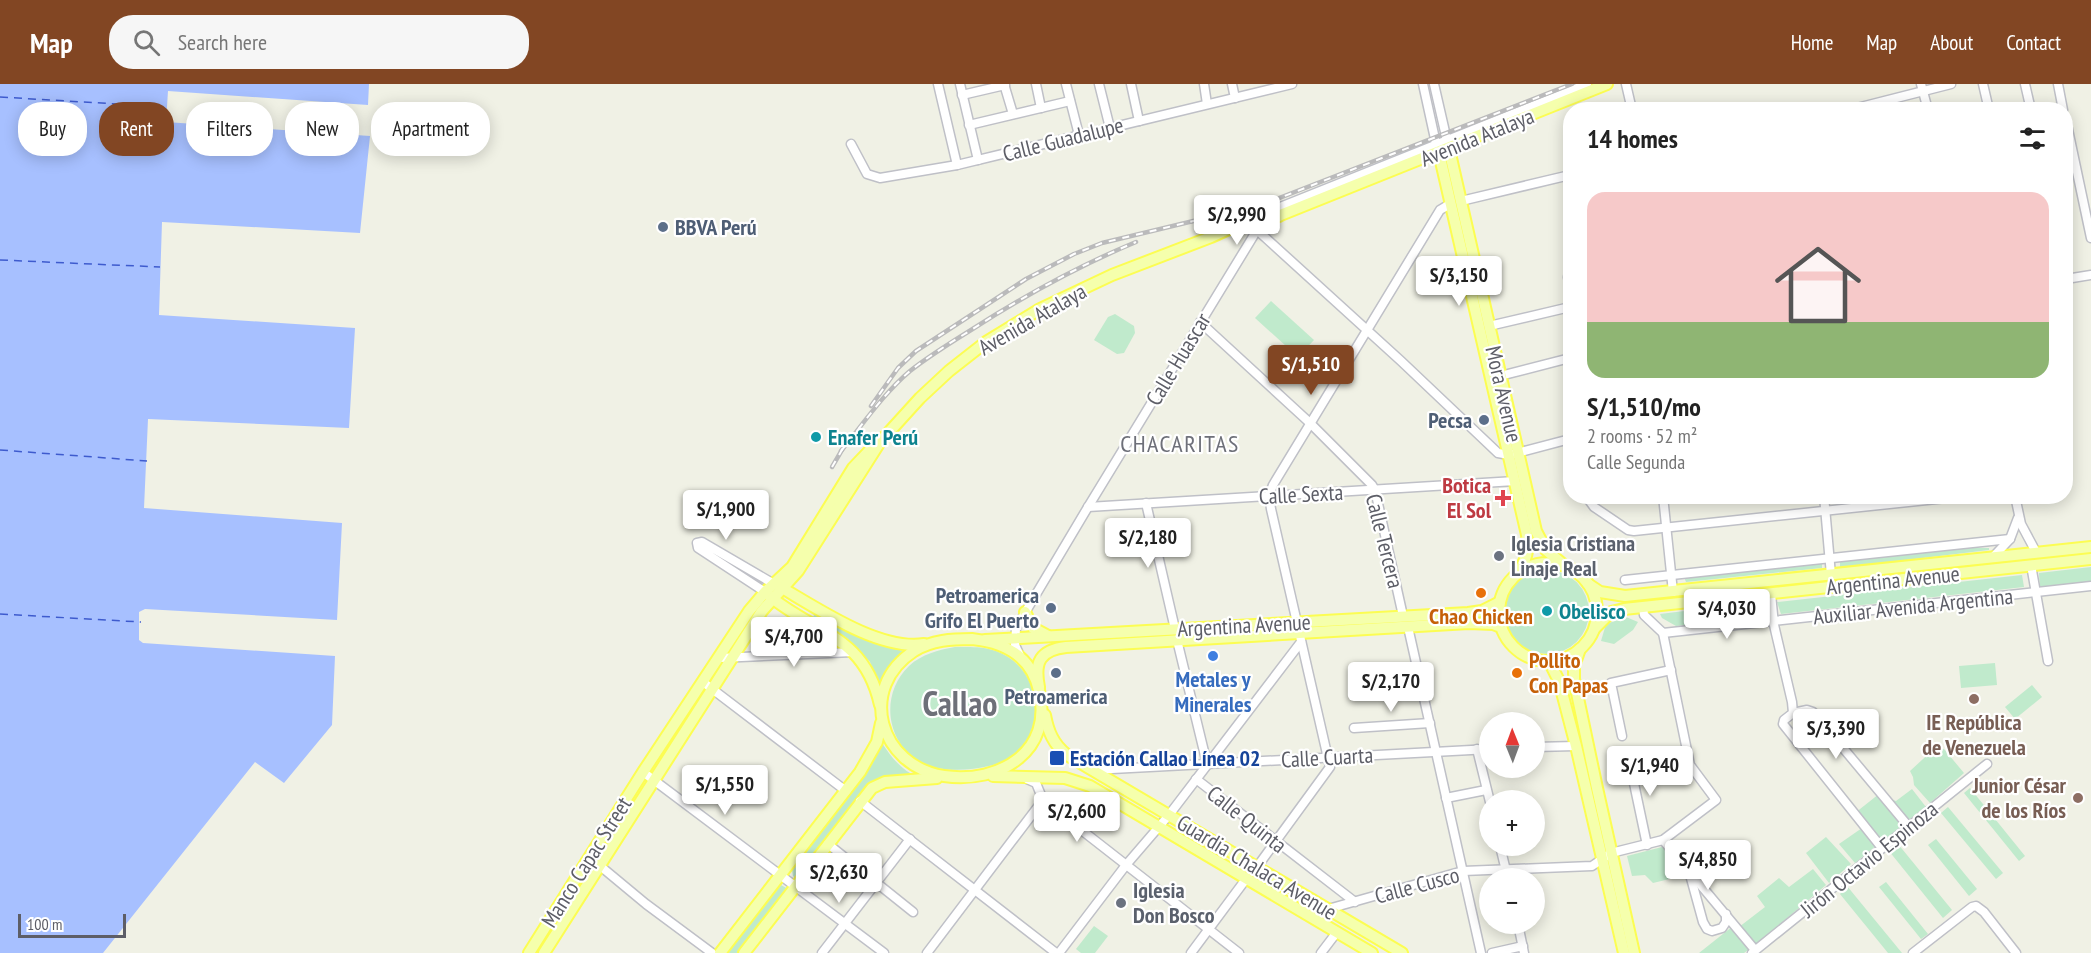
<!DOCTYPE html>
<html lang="en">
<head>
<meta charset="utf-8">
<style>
	:root { --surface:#fff; --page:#f6f6f6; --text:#222; --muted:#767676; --line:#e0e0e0; --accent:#824623 }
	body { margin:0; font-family:"PT Sans Narrow",sans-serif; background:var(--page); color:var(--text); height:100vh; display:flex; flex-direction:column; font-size:22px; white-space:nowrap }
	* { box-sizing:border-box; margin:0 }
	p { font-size:20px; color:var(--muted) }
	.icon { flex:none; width:33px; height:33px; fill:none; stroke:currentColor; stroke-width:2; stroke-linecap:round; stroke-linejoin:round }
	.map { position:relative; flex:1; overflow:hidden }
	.sheet { position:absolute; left:1563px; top:18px; width:510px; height:402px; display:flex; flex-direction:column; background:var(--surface); border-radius:24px; box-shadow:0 3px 15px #0003 }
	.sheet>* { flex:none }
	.hud { position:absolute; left:18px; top:18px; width:570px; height:54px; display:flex; gap:12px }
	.needle { width:39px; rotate:359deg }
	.tools { position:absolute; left:1479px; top:628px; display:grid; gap:12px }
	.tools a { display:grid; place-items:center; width:66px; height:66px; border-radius:50%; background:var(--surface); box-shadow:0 3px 15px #0003; font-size:30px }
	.scale { position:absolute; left:18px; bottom:15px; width:108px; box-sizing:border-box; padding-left:6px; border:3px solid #5d5e67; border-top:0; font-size:16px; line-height:21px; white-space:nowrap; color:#5d5e67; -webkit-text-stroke:4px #fff; paint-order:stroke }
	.price { position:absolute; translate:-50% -51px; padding:0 14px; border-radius:6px; background:#fff; color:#222; font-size:20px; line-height:39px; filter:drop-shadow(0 2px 3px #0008) }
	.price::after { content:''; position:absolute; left:50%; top:36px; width:18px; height:14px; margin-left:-9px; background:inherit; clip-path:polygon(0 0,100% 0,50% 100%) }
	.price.on { background:var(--accent); color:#fff }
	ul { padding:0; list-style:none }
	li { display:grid; align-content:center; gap:12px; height:318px; padding:0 24px }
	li+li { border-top:2px solid var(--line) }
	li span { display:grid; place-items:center; height:186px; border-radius:18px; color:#555 }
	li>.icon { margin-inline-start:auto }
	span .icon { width:108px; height:108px; fill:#fffc; stroke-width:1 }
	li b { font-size:26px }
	h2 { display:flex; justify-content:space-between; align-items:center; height:72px; padding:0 24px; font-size:26px }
	.tag { padding:0 21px; border-radius:24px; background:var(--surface); box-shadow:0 3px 15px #0003; font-size:21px; line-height:54px }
	.tag.on { background:var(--accent); color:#fff }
	header { display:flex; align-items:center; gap:36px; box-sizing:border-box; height:84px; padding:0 30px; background:var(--accent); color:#fff }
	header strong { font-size:28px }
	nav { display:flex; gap:33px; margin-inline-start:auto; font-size:21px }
	.search { width:420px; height:54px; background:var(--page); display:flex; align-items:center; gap:15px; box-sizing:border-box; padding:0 21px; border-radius:24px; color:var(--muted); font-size:22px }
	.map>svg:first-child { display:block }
	.green { fill:#c0eacc }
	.water { fill:#a7c0ff }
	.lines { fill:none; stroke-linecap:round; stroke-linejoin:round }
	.ferry { stroke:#3e5bce; stroke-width:1.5; stroke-dasharray:8 6; stroke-linecap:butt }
	.minor-casing { stroke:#bfc0c7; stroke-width:11 }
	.major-casing { stroke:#fcfd52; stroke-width:14 }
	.minor { stroke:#fff; stroke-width:8 }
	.major { stroke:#f5ffac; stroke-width:10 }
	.rail-casing { stroke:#bababb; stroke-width:4.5 }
	.rail { stroke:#fff; stroke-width:2; stroke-dasharray:7; stroke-linecap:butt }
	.service-dot { fill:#5c6f8a; stroke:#fff; stroke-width:2 }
	.culture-dot { fill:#0f9aa8; stroke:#fff; stroke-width:2 }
	.health-dot { fill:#e0444e; stroke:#fff; stroke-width:2 }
	.worship-dot { fill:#6b7280; stroke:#fff; stroke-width:2 }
	.food-dot { fill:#e8710a; stroke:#fff; stroke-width:2 }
	.shop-dot { fill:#3f7fe0; stroke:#fff; stroke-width:2 }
	.education-dot { fill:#8d6e63; stroke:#fff; stroke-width:2 }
	.transit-dot { fill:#1a4fb4; stroke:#fff; stroke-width:2 }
	.labels { text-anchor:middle; stroke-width:4.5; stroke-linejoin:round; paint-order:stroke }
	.street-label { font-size:22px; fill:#5d5e67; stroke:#fff }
	.service-label { font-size:22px; font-weight:bold; fill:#4e5e75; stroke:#fff; text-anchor:end }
	.culture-label { font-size:22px; font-weight:bold; fill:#0d838f; stroke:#fff; text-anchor:start }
	.health-label { font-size:22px; font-weight:bold; fill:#be3a42; stroke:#fff; text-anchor:end }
	.worship-label { font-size:22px; font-weight:bold; fill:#5b616d; stroke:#fff; text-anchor:start }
	.food-label { font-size:22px; font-weight:bold; fill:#c56008; stroke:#fff }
	.shop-label { font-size:22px; font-weight:bold; fill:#366cbe; stroke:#fff }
	.education-label { font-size:22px; font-weight:bold; fill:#785e54; stroke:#fff }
	.transit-label { font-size:22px; font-weight:bold; fill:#164399; stroke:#fff; text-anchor:start }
	.neighbourhood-label { font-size:24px; letter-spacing:1.5px; fill:#6e7079; stroke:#fff }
	.town-label { font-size:34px; font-weight:bold; fill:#6e7079; stroke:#fff }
</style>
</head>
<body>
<header>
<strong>Map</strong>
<div class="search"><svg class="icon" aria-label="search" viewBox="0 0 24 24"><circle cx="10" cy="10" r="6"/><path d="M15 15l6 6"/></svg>Search here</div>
<nav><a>Home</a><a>Map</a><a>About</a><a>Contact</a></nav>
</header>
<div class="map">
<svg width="2091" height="869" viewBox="0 0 2091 869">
	<rect width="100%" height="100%" fill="#f0f1e5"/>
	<g class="green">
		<polygon points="1271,217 1314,256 1298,273 1255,234"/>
		<polygon points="1115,230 1134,242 1135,249 1124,269 1117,270 1094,256 1108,233"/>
		<polygon points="1954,464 1989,464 1989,466 1840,484 1840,476"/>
		<polygon points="1822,478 1822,484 1686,498 1684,493"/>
		<polygon points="2091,483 2091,499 2040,504 2039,489"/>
		<circle cx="1547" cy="528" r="42"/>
		<polygon points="2022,491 2024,503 1781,530 1777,518"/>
		<polygon points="1758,518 1760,533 1676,542 1662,534 1660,530"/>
		<polygon points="815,529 861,554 903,567 884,590 880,602 870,578 848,555 812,535"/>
		<polygon points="1626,533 1638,538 1633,546 1614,560 1601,557 1606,540"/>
		<path d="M955,563C968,563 983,562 996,567C1051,587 1048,670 989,682C968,687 936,689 917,676C885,655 881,609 909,582C922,570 938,566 955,563Z"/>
		<polygon points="1995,579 1997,601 1961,604 1959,582"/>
		<polygon points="2032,601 2042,613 2015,635 2005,623"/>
		<path d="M882,659C891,673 902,687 918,693L884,694L870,700L801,792L797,795L793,792L792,786L861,693L876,673Z"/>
		<polygon points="1935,664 1944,665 1964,689 1930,719 1914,701 1913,693 1910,687"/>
		<polygon points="1970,704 2025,772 2019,777 1964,709"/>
		<polygon points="1912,705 1926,723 1906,738 1887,714 1896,717"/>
		<polygon points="1879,710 1904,741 1880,760 1855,729"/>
		<polygon points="1948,723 2003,789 1996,795 1941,729"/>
		<polygon points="1862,744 1877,761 1855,779 1839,760"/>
		<polygon points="1826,753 1851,780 1829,799 1806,769"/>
		<polygon points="1936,755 1977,805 1969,812 1928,761"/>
		<polygon points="1898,760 1952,826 1943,834 1889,767"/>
		<polygon points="1662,763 1686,791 1653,799 1645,791 1632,792 1627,772"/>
		<polygon points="1813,785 1826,801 1754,862 1739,843 1765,823 1757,812 1779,794 1789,803"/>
		<polygon points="1886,798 1928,850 1921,855 1879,803"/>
		<polygon points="781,801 790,806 740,869 728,869"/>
		<polygon points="1847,802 1902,869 1888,869 1840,810"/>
		<polygon points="1094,842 1108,852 1095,869 1081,869 1076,865"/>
		<polygon points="1733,842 1751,864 1744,869 1699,869"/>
	</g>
	<polygon class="water" points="0,0 369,0 368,21 168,7 166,38 370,52 360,149 162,138 159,231 355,244 349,344 148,335 144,424 342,439 337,536 145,525 139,528 139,556 143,559 335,572 332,641 284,699 255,678 103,869 0,869"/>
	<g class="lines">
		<g class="ferry">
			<polyline points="0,13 167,23"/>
			<polyline points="0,176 160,183"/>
			<polyline points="0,366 147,377"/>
			<polyline points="0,530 141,538"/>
		</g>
		<defs>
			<g id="minor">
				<polyline points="938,0 957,81"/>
				<polyline points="960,0 978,76"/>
				<polyline points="1004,0 1013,30"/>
				<polyline points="1036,0 1041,24"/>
				<polyline points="1066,0 1079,51"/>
				<polyline points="1099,0 1110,44"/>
				<polyline points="1131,0 1139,37"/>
				<polyline points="1204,0 1207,20"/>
				<polyline points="1232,0 1235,14"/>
				<polyline points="1423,0 1437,64"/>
				<polyline points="1434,0 1448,61"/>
				<polyline points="1626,0 1632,26"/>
				<polyline points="1921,0 1928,26"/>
				<polyline points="1983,0 1989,26"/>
				<polyline points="2025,0 2031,26"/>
				<polyline points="2058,0 2063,26"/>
				<polyline points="962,11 1005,1"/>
				<polyline points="1849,26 1951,0"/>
				<polyline points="2066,36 2091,154"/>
				<polyline points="969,41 1070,17"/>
				<polyline points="851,60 867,90 880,94 957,81 1292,0"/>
				<polyline points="1461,117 1570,91"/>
				<polyline points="1257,146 1401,277 1498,369 1509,371 1570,355"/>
				<polyline points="1570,193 1568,193 1570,204"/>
				<polyline points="2066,195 2091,191"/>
				<polyline points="1200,238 1310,339 1372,401 1375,406 1403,532"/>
				<polyline points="1489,242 1570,223"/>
				<polyline points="1500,292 1570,274"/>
				<polyline points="1586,412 1594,423 1628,446 1634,447 1965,412"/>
				<polyline points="1663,412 1673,508"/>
				<polyline points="1824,412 1831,491"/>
				<polyline points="2015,412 2021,440 2036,468"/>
				<polyline points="1146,419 1175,545"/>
				<polyline points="1088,423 1515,397"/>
				<polyline points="1994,472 2010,455 2018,434"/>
				<polyline points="2031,481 2048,577"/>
				<polyline points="1625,496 2010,455"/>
				<polyline points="765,508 698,464 697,459 702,458 774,500"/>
				<polyline points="1771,510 1774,541 1792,618 1793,629 1784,636 1783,640 1882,764"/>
				<polyline points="1643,523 1644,531 1663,549 2091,502"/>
				<polyline points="1408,543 1481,869"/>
				<polyline points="1663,549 1690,681 1716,716 1663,756 1755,866"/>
				<polyline points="1177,556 1207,680"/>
				<polyline points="1020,572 1015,561 1016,544 1088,423 1257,146 1253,134 1587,0"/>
				<polyline points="719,574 853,568"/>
				<polyline points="703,598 846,707"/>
				<polyline points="1793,629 1807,626 1813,628 1909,743"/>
				<polyline points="1354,644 1430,639"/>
				<polyline points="1622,652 1611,599 1671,586"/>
				<polyline points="1534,663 1576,662"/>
				<polyline points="1477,665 1490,718"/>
				<polyline points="1628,671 1647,761"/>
				<polyline points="1093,686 1490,665"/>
				<polyline points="643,688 884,869"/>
				<polyline points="1027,695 1036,699 1043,716"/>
				<polyline points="1196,695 1355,818"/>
				<polyline points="1446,714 1486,706"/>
				<polyline points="1043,716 1239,869"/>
				<polyline points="860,717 1056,869"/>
				<polyline points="828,760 913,828"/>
				<polyline points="1500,762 1508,795"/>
				<polyline points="599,781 646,820 712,869"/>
				<polyline points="1257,783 1330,683 1271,425 1269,412 1273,401 1440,126 1450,120"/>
				<polyline points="1689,787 1703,838 1707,845 1712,847 1722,844 1726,838 1726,830"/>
				<polyline points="1328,825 1463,787 1592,782 1611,769 1663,756"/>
				<polyline points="1518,840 1524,869"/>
				<polyline points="822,869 910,755"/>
				<polyline points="927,869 1043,716"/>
				<polyline points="1059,869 1126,781 1169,731 1301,558"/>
				<polyline points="1191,869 1246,795"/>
				<polyline points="1321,869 1337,848"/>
				<polyline points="1492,869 1523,862"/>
				<polyline points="1752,869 1987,680"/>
				<polyline points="1913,869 1972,823 1976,822 1984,828 2016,869"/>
			</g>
			<g id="major">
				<polyline points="1449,65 1536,447 1546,466 1565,482"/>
				<path d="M1439,69L1527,451C1529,467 1526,476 1518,489"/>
				<polyline points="1273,134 1607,0"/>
				<circle cx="1548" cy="528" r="49"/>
				<polyline points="1588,500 1600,508 1625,512 2091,463"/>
				<path d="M777,501C817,524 879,567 924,560"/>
				<path d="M767,510C814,550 864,550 880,621"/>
				<polyline points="1025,528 1033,544 1048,552"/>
				<polyline points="1595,544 1611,528 1624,525 2091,475"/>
				<path d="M972,555C1004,558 1031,572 1039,606C1054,667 1000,700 944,692C879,682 857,604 914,567C932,556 952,555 972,555Z"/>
				<polyline points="985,556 1468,529 1482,527 1500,518"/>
				<polyline points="1580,565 1574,582 1574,595 1597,704 1634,869"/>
				<polyline points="1549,577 1559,597 1576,662 1624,869"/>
				<path d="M1039,603C1034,578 1040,566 1066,563L1469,539L1493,540L1501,543"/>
				<path d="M1045,631C1048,647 1053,660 1067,671L1402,869"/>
				<polyline points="993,692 1065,694 1090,702 1372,869"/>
				<polyline points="529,869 643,688 749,527 765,508 792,483 853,384 872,364"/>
				<polyline points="544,869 762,527 798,487 880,358 920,314 949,287 986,258 1040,225 1112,191 1211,153 1253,134 1279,132"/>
				<polyline points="720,869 860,688 877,658 881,639"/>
				<polyline points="744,869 872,704 885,698 937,694"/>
			</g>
		</defs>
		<use href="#minor" class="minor-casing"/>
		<use href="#major" class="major-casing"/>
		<use href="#minor" class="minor"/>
		<use href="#major" class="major"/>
		<defs>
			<g id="rail">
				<polyline points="871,322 898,284 916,267 1026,195 1074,170 1102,159 1264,120 1572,0"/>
				<path d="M841,367C863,340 884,309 910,287C929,272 950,259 971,246C1024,212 1078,182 1136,158"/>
				<polyline points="832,383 846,359"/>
			</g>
		</defs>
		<use href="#rail" class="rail-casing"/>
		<use href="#rail" class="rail"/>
	</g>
	<g class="service-dot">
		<circle cx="663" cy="143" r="6"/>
		<circle cx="1484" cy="336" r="6"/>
		<circle cx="1051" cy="524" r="6"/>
		<circle cx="1056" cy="589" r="6"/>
	</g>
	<g class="culture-dot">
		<circle cx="816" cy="353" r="6"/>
		<circle cx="1547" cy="527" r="6"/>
	</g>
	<path class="health-dot" d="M1500 405h6v6h6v6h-6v6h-6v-6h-6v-6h6z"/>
	<g class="worship-dot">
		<circle cx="1499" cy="472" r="6"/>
		<circle cx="1121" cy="819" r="6"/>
	</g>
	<g class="food-dot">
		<circle cx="1481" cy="509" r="6"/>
		<circle cx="1517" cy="589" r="6"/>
	</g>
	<circle class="shop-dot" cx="1213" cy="572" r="6"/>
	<g class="education-dot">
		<circle cx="1974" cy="615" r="6"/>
		<circle cx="2078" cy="714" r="6"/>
	</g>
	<rect class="transit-dot" x="1049" y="666" width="16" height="16" rx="3"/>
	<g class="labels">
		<g class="street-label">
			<text transform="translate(1477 53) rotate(-22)" y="8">Avenida Atalaya</text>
			<text transform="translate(1063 55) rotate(-14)" y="8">Calle Guadalupe</text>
			<text transform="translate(1032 235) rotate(-30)" y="8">Avenida Atalaya</text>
			<text transform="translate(1178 275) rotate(-59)" y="8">Calle Huascar</text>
			<text transform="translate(1504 310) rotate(77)" y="8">Mora Avenue</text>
			<text transform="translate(1301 410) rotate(-3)" y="8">Calle Sexta</text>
			<text transform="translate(1385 457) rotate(76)" y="8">Calle Tercera</text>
			<text transform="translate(1893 496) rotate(-6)" y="8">Argentina Avenue</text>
			<text transform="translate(1913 522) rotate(-6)" y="8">Auxiliar Avenida Argentina</text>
			<text transform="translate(1244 541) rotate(-3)" y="8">Argentina Avenue</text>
			<text transform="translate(1327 673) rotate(-3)" y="8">Calle Cuarta</text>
			<text transform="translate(1247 735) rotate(38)" y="8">Calle Quinta</text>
			<text transform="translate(1869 775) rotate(-39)" y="8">Jirón Octavio Espinoza</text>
			<text transform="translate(586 778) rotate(-58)" y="8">Manco Capac Street</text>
			<text transform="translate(1257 783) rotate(31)" y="8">Guardia Chalaca Avenue</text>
			<text transform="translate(1417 801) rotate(-15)" y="8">Calle Cusco</text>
		</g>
		<g class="service-label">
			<text x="675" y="151" text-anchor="start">BBVA Perú</text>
			<text x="1472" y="344">Pecsa</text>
			<text x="1039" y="519">Petroamerica<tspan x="1039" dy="25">Grifo El Puerto</tspan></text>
			<text x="1056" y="620" text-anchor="middle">Petroamerica</text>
		</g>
		<g class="culture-label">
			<text x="828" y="361">Enafer Perú</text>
			<text x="1559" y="535">Obelisco</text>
		</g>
		<g class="health-label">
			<text x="1491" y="409">Botica<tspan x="1491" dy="25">El Sol</tspan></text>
		</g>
		<g class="worship-label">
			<text x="1511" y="467">Iglesia Cristiana<tspan x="1511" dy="25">Linaje Real</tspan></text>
			<text x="1133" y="814">Iglesia<tspan x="1133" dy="25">Don Bosco</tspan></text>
		</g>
		<g class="food-label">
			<text x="1481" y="540">Chao Chicken</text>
			<text x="1529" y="584" text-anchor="start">Pollito<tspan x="1529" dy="25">Con Papas</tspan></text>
		</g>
		<g class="shop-label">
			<text x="1213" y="603">Metales y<tspan x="1213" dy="25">Minerales</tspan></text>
		</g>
		<g class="education-label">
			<text x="1974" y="646">IE República<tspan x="1974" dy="25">de Venezuela</tspan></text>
			<text x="2066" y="709" text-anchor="end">Junior César<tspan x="2066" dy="25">de los Ríos</tspan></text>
		</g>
		<g class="transit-label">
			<text x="1070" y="682">Estación Callao Línea 02</text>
		</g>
		<g class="neighbourhood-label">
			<text x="1180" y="368">CHACARITAS</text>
		</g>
		<g class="town-label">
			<text x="960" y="632">Callao</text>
		</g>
	</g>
</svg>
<div class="tools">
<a><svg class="needle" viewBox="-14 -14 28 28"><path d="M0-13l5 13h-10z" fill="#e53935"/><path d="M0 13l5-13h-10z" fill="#767676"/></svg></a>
<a>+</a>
<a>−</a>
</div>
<div class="scale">100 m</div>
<b class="price" style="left:1237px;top:162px">S/2,990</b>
<b class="price" style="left:1459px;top:223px">S/3,150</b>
<b class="price on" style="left:1311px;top:312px">S/1,510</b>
<b class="price" style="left:726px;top:457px">S/1,900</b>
<b class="price" style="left:1148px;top:485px">S/2,180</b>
<b class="price" style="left:1727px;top:556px">S/4,030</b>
<b class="price" style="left:794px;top:584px">S/4,700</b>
<b class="price" style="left:1391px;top:629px">S/2,170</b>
<b class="price" style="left:1836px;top:676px">S/3,390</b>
<b class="price" style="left:1650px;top:713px">S/1,940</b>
<b class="price" style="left:725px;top:732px">S/1,550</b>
<b class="price" style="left:1077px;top:759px">S/2,600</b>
<b class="price" style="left:1708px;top:807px">S/4,850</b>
<b class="price" style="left:839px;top:820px">S/2,630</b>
<div class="hud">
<a class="tag">Buy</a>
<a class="tag on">Rent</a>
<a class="tag">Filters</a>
<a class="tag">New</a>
<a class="tag">Apartment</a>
</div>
<section class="sheet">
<h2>14 homes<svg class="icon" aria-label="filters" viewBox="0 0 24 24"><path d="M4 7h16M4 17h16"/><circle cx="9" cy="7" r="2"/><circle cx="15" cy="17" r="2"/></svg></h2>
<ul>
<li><span style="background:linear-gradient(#f6c9c9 70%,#8fb573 0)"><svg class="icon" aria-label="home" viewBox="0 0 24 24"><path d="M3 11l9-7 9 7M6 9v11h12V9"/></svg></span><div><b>S/1,510/mo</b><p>2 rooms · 52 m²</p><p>Calle Segunda</p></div></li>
</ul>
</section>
</div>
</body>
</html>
